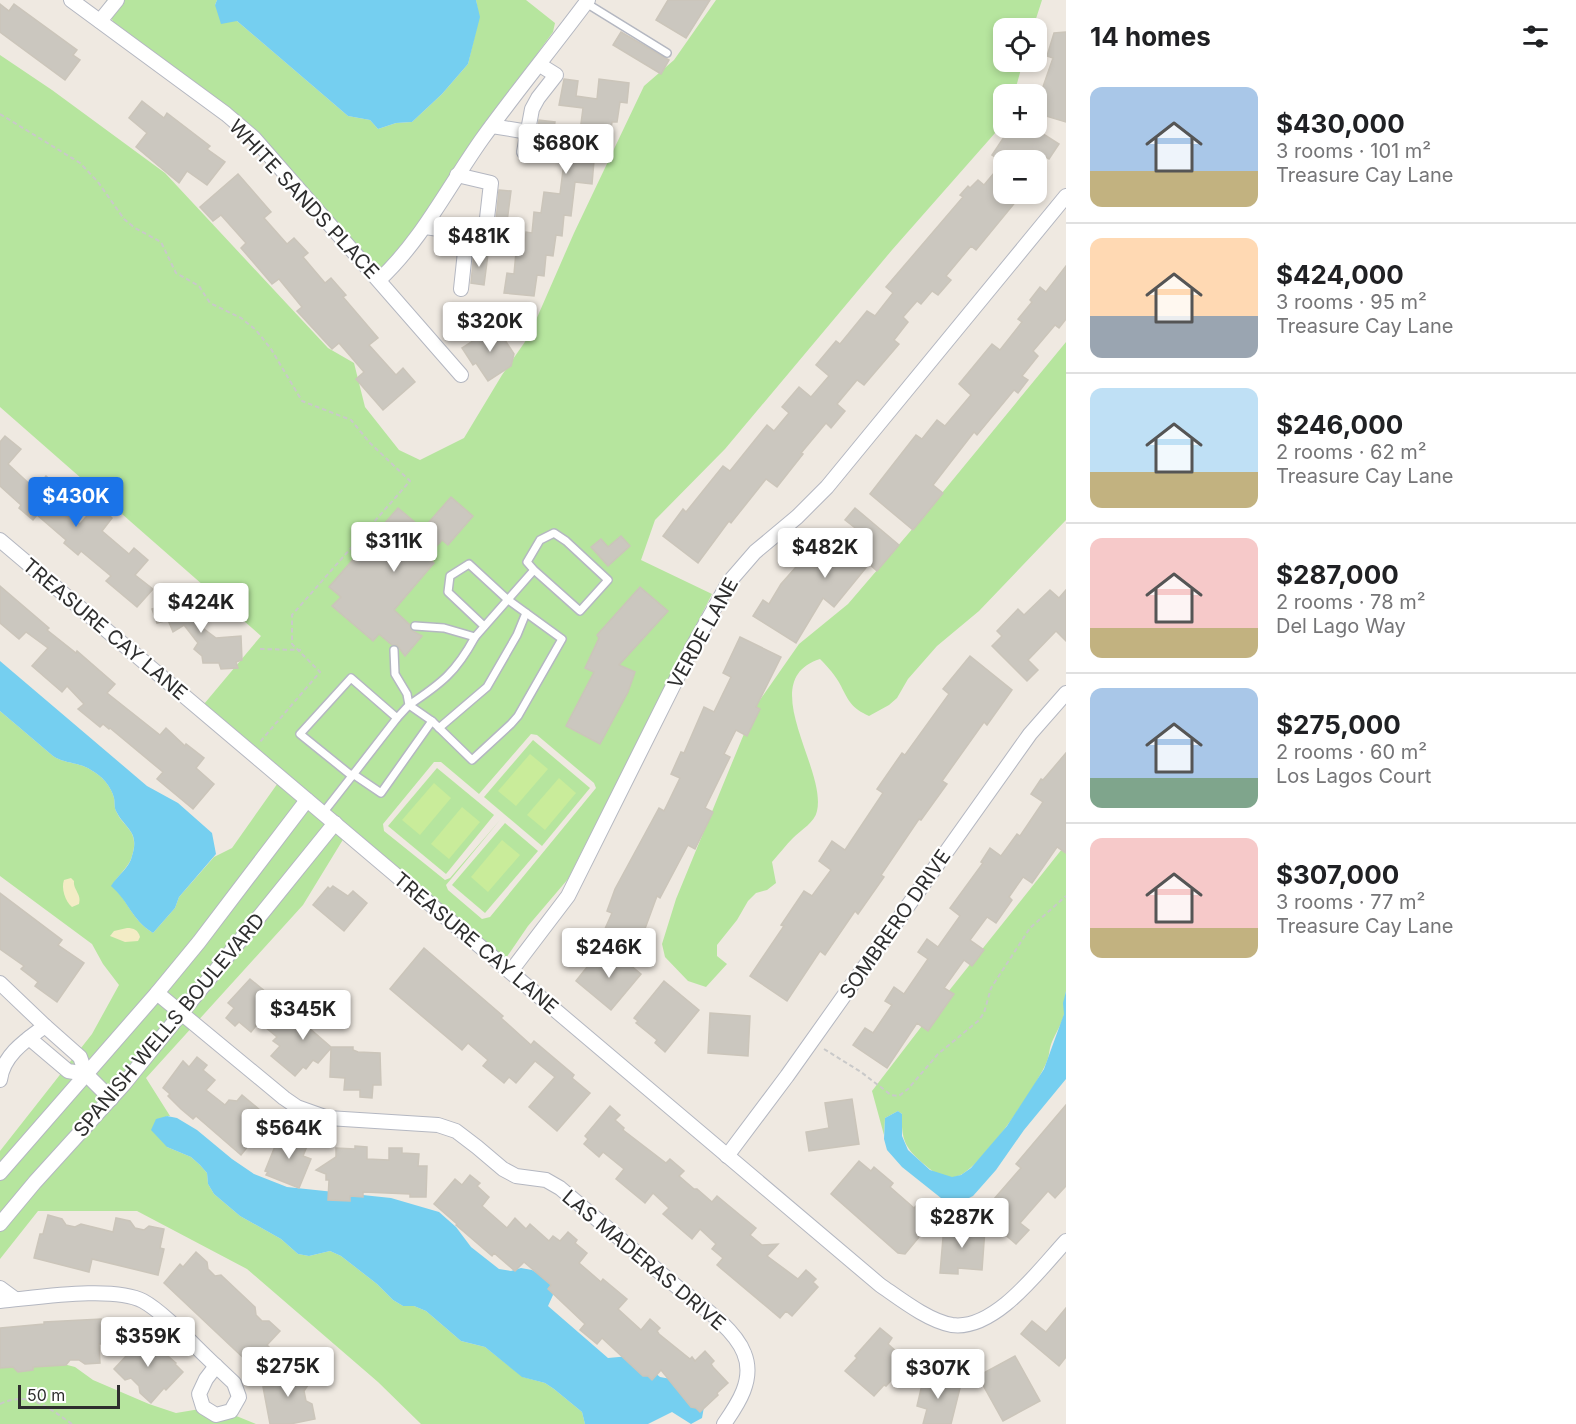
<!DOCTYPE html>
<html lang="en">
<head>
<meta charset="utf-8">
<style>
	:root { --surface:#fff; --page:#f6f6f6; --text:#202124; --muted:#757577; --line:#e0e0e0; --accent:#1a73e8 }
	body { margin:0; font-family:Inter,sans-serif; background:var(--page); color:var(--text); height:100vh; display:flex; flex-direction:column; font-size:22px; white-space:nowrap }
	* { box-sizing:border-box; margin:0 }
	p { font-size:20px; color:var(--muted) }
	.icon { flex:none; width:33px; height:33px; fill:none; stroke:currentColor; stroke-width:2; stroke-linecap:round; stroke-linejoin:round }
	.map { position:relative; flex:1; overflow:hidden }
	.details { display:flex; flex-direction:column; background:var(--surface); width:510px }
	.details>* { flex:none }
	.buttons { position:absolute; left:993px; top:18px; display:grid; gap:12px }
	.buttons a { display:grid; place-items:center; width:54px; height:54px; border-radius:12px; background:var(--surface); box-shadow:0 3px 9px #0003; font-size:30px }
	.scale { position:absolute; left:18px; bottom:15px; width:102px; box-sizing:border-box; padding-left:6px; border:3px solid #2e2e2e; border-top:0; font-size:16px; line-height:21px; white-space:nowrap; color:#2e2e2e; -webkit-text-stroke:4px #fff; paint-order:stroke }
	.price { position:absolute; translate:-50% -51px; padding:0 14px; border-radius:6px; background:#fff; color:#222; font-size:20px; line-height:39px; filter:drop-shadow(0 2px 3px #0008) }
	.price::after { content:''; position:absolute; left:50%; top:36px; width:18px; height:14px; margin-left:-9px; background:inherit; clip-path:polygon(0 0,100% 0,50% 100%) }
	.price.active { background:var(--accent); color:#fff }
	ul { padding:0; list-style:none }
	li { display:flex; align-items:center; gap:18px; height:150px; padding:0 24px }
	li+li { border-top:2px solid var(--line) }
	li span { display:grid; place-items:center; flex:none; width:168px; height:120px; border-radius:12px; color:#555 }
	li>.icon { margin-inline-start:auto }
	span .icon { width:72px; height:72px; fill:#fffc; stroke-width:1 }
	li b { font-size:26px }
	h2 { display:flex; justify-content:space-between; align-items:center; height:72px; padding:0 24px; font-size:26px }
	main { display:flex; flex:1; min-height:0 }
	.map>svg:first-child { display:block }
	.green { fill:#b6e59e; fill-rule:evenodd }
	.sand { fill:#f3ecc5 }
	.pitch { fill:#c9ec9a }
	.water { fill:#75cff0 }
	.building { fill:#cbc7bf; stroke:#cbc5ba; stroke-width:1.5 }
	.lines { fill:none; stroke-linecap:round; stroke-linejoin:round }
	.service-casing { stroke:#b4b7c1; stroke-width:10 }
	.minor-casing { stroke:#b4b7c1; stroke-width:16 }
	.path { stroke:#c9c9c9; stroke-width:2; stroke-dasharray:4.5 3; stroke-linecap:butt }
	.service { stroke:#fff; stroke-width:7 }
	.minor { stroke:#fff; stroke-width:14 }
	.labels { text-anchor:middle; stroke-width:4.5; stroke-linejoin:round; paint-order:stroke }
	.street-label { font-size:20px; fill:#2e2e2e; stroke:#fff }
</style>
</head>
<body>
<main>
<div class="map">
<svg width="1066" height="1424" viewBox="0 0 1066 1424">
	<rect width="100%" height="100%" fill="#efe9e1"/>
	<g class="green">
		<polygon points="107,0 217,0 215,5 237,21 348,116 370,120 378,129 396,123 412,122 442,94 468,64 479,17 476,0 526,0 555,23 553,32 459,161 387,271 367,259 287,174 116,27 104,4"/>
		<path d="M716,0H1042L1033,28H1004V62H1023L1014,94H1004L1003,124L892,250L725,449L655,520L641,560L712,594L568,879L528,926L504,961L347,833L303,905L146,1078L170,1116H166L167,1147L191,1157L200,1165L207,1173L208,1184L214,1194L240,1216L281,1239L298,1254L309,1256L330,1251L341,1256L377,1284L393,1300L403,1306H414L426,1311L461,1341L485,1347L523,1377L545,1383L554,1389L582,1412L585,1424H421L378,1382L247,1269L137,1211H38L0,1259V1151L92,1034L119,985L103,964L92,944L0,876V711L53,756C65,764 79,762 91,770C102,776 111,786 114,798C115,803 114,807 116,811C124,829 140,830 132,856C130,866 117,876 112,886C130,903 131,919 153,933L175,908L179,897L214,857L232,848L280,780L199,710L261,636L0,407V55L52,90L165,173L328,348L354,363L365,407L399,450L420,460L464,438L502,375L529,336L574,233L644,86L674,60ZM531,734L537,735L594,783L596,788L490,917L482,919L448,890L446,885L500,820L450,878L445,880L384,831L383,824L434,762H441L479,794Z"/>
		<path d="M1066,342V520L979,611L937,646L908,679L897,698L889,705L869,716C852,708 849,702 841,686C836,676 828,667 820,659C754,680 827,768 817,811C815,822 801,830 793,838C786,845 779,854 772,862L776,883L767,890L756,893L748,901L737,920L717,945V956L727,964L706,987L688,981L665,957L662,944L676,899L755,707L799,644L848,604L914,527Z"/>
		<polygon points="533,740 590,788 542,846 484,797"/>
		<polygon points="437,768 494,815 446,874 388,826"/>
		<polygon points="505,823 538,851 485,913 452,885"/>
		<path d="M1066,844V991C1064,999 1065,1006 1064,1014C1062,1025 1053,1036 1050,1048C1049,1052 1049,1057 1047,1061C1038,1085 981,1168 958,1176C947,1180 933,1173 925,1165C905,1148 901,1140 902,1114L898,1111L885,1118L884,1135L872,1091L948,992Z"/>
		<polygon points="48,1360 75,1367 93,1380 149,1404 176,1413 206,1408 229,1413 256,1424 0,1424 0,1367"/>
	</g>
	<g class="sand">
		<path d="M71,878L74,881C73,890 82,894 79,904L72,907C65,901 61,888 64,880Z"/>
		<path d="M127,928C134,928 138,930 140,937L138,941L125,942L110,936L114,931Z"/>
	</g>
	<g class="pitch">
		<polygon points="530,754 548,769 516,806 498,791"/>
		<polygon points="559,778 576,793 545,830 527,815"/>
		<polygon points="434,783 451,798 420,835 402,820"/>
		<polygon points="462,807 480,822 449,859 431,844"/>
		<polygon points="502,840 520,855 488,892 471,877"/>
	</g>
	<g class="water">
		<polygon points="217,0 476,0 480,17 468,64 442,94 412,122 396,123 378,129 370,120 348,116 237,21 221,24 215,5"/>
		<path d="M0,661L147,786L178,803L212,833L216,854L179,897L175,908L153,933C131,919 130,903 111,886C117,876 130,867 132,856C140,831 125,829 116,811C114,807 115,803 114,798C111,786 102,776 91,770C79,762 65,764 53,756L0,711Z"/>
		<polygon points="1066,991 1066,1079 1024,1130 996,1170 973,1196 957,1204 946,1202 902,1167 887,1150 884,1139 885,1118 898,1111 902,1114 902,1136 908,1150 930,1170 952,1177 961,1175 971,1168 1007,1126 1044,1069 1064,1014 1063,1003"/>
		<polygon points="167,1116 177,1118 197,1130 232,1159 254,1174 287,1187 391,1198 439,1212 456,1227 471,1247 499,1269 511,1271 521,1268 532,1270 542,1276 550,1283 553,1295 548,1306 608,1358 630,1356 641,1361 660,1377 682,1381 704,1407 702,1418 691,1424 672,1412 648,1424 585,1424 582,1412 554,1389 545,1383 522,1377 485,1347 461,1341 426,1311 414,1306 403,1306 393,1300 377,1284 341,1256 330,1251 309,1256 298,1254 281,1239 240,1216 214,1194 208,1184 207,1173 200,1165 191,1157 167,1147 151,1130 156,1119"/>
	</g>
	<g class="building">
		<polygon points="668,0 710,0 686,38 656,20"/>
		<polygon points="0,4 9,11 14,4 77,50 73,55 80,60 65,80 0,32"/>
		<polygon points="621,32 669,60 661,74 613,45"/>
		<polygon points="1066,32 1066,122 1036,113 1036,107 1053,58 1047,56 1054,33"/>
		<polygon points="564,79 578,81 576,96 597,99 599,79 629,83 627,103 620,102 617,122 612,122 609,142 603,141 600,162 594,161 592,184 575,182 571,216 564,215 562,236 556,235 553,256 546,255 544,276 537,275 534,296 504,293 507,273 514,274 516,252 523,253 526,232 532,233 534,212 541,213 544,192 560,194 564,162 534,159 539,120 555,122 553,136 579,139 583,108 559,105"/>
		<polygon points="142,101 164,118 167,113 210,146 207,149 225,162 207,185 187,171 179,183 136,147 147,133 129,118"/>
		<polygon points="1010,128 1034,128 1059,144 1049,159 1041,154 1036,160 1000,160 992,155"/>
		<polygon points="1004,161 1004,194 1022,194 976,250 971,246 946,276 951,280 938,295 932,291 921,304 917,301 903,317 908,322 894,340 899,344 864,385 857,380 837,404 845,411 831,428 826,423 801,453 803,454 777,487 766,479 731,523 729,521 698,563 663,536 683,509 686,512 723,466 730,471 767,425 774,431 789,413 782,407 799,387 811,397 829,376 816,365 836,341 840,344 867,311 875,316 893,293 886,287 963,197 960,195 968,186 970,188 978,180 984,185"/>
		<polygon points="238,174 271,212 264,218 287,244 294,238 308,253 303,257 325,283 331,278 346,295 343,297 378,338 369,345 396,375 403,368 415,382 383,410 356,379 364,372 339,343 332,349 297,311 302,307 279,279 272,284 241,248 246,243 221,215 213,221 200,207"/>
		<polygon points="499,190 511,191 507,222 496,221"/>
		<polygon points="474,252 488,254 484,285 471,283"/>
		<polygon points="1066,266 1066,319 1059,328 1055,325 1033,351 1038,356 1022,376 1028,380 1018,393 1014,390 977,435 974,432 933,485 943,493 913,530 870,494 916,435 922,439 937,420 945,426 971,395 959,384 992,344 1000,350 1022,322 1018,319 1032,302 1030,300 1040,287 1046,292"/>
		<polygon points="496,326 514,354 511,366 488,381 476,363 473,365 462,348"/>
		<polygon points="5,436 21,449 8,464 35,489 46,476 60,488 51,498 80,524 97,504 112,518 102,531 129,554 134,548 148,560 135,575 153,589 137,607 106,581 111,576 81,551 78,555 64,543 66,540 37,515 33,520 19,508 21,505 0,486 0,442"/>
		<polygon points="451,497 473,516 448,545 442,540 427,557 434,563 394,610 410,625 411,630 422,636 405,656 397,645 392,645 379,634 373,641 332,606 341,597 329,587 398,508 423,529"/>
		<polygon points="855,508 899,545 877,571 869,564 834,607 823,598 796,643 753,616 763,600 769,604 781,584 803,559 814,568 830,549 839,556 859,531 845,520"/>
		<polygon points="621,536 630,546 608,566 591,547 601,539 608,547"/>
		<polygon points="0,586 49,628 47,630 76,653 77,651 115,684 107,693 160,735 166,728 185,746 186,744 204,758 196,768 214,784 193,809 157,779 163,772 110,728 109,729 103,724 100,727 78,709 84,704 67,686 62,692 32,666 48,648 26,632 19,639 0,623"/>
		<polygon points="640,587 668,611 619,665 635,672 628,692 600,744 566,726 594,672 585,668 599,638 597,635"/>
		<polygon points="1050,590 1059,598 1066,590 1066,641 1056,631 1028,660 1038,670 1027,681 992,646 1002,636 997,631 1018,609 1024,615"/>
		<polygon points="189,598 199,603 203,612 196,623 216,638 241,636 242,660 236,662 238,668 221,669 219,663 203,663 202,656 194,649 198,643 184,625 173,632 168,620 157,623 152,609"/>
		<polygon points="740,637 781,657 756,707 760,709 747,736 736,730 724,754 730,757 705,808 713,812 695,849 688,845 660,898 657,896 639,945 604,931 612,913 607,911 615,889 659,808 664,811 680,778 671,774 681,752 684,753 704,707 714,712 731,677 723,673"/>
		<polygon points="970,656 1012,690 987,725 984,722 942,781 947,784 921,820 919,819 881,875 884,877 858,914 855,911 825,955 820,951 787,1001 750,976 784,926 781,925 804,891 812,896 831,870 819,861 832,841 845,850 883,793 877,789 902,753 905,755 949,694 943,689"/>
		<polygon points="1066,753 1066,853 1057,847 1032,883 1023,877 1009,897 1012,900 996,923 987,917 970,940 984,950 972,966 964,960 944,988 954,994 928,1031 917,1023 887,1068 853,1045 865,1028 873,1033 892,1005 885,1001 894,987 904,994 928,959 918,952 927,939 938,947 960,916 950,908 983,863 981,862 990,848 1001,856 1017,834 1020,836 1043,802 1031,794 1041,779 1043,780"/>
		<polygon points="333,886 348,896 353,891 367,903 344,931 313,905 328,887 330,889"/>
		<polygon points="0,893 62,940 58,945 84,963 57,1002 35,986 38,982 21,969 24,966 0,949"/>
		<polygon points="424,948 503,1016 501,1018 531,1045 534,1041 574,1075 572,1078 590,1093 557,1131 529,1107 555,1077 535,1061 516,1083 509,1077 504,1083 483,1066 488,1060 468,1043 462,1050 390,989"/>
		<polygon points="612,950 641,974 611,1010 576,981 591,962 597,967"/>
		<polygon points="250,979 272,997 274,994 286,1005 285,1007 331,1047 353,1047 353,1050 358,1052 380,1053 381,1085 373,1085 372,1098 360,1097 360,1090 344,1090 345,1078 330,1077 331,1048 318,1063 313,1060 306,1069 303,1067 295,1076 271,1056 280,1046 273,1041 277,1037 259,1022 251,1032 239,1022 235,1026 226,1018 234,1008 228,1003"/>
		<polygon points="664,981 699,1010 665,1052 655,1043 657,1040 636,1023 638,1021 634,1018"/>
		<polygon points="710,1013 750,1016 748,1056 708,1053"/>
		<polygon points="197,1057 207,1065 203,1070 215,1080 206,1090 225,1105 229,1100 237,1101 242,1095 266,1115 261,1121 262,1129 241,1155 196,1116 193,1119 181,1109 168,1096 170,1094 163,1088 183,1061 189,1067"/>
		<polygon points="852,1099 859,1144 809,1151 806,1132 829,1128 825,1103"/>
		<polygon points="1066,1105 1066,1186 1055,1198 1048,1191 1020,1223 1029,1230 1016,1244 981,1214 1021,1168 1016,1164"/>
		<polygon points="610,1106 620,1115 615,1120 624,1128 623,1130 666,1163 670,1159 684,1171 679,1176 694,1189 697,1189 712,1202 717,1196 740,1215 756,1228 750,1235 762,1245 778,1244 767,1256 798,1279 806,1270 816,1279 813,1282 818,1287 792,1316 786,1311 780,1318 717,1265 723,1258 712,1249 716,1244 700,1229 692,1239 663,1214 669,1208 653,1193 645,1203 616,1179 624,1169 603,1152 599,1157 584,1144 588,1139 585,1136"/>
		<polygon points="282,1129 294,1133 292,1137 308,1144 303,1156 311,1159 299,1188 266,1175 268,1172 265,1171"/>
		<polygon points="355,1146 367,1147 367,1159 389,1160 389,1148 402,1148 402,1153 419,1154 418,1166 427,1166 426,1197 410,1197 410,1194 363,1192 363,1197 350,1196 350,1201 328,1200 329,1180 326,1180 326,1174 316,1170 336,1157 336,1148 355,1149"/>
		<polygon points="859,1161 871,1171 874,1167 893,1183 890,1187 914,1208 922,1200 938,1214 905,1254 898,1253 831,1194"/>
		<polygon points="470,1175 480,1183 477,1186 489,1197 482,1206 507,1228 515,1218 526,1229 530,1224 549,1241 553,1236 560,1241 568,1232 577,1240 575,1243 587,1253 579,1263 601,1282 603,1279 627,1299 618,1309 641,1330 650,1319 660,1328 657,1331 659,1334 690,1359 692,1357 695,1361 705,1351 714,1361 711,1364 713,1367 728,1383 717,1393 718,1395 700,1412 696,1408 691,1407 661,1370 652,1380 648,1376 643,1376 602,1338 597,1344 580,1330 585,1324 548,1289 551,1285 524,1262 515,1271 494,1253 492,1256 456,1225 457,1224 434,1204 455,1179 462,1185"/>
		<polygon points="48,1215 62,1219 66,1225 75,1227 81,1224 113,1232 116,1218 130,1221 135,1228 144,1230 149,1226 164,1229 160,1248 164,1249 158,1275 92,1259 89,1272 34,1258 40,1234 43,1234"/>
		<polygon points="944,1226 985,1229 982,1270 958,1268 958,1274 940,1273"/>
		<polygon points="196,1252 207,1262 208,1269 215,1276 221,1275 255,1307 256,1315 262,1321 269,1321 280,1331 267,1345 270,1348 252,1366 164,1283 180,1264 183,1267"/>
		<polygon points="1066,1308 1066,1357 1059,1366 1021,1334 1032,1321 1046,1332"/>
		<polygon points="101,1319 102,1344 99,1344 100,1363 85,1364 79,1360 70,1360 66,1365 33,1367 33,1370 18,1372 13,1367 0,1368 0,1328 44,1324 44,1322"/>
		<polygon points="880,1328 892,1338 888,1344 906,1360 906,1364 886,1386 884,1385 874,1396 845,1371 857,1358 855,1356"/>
		<polygon points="141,1333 176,1363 175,1364 183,1372 166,1390 164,1388 151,1403 140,1393 139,1386 131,1378 125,1380 114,1369 127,1355 124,1352"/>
		<polygon points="1015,1356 1040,1401 1003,1421 978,1376"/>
		<polygon points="305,1370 308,1385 304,1391 306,1401 312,1404 315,1419 290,1424 270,1424 263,1387 273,1386 262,1375 285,1371 286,1374"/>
		<polygon points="925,1372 938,1375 937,1380 960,1388 951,1424 923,1424 927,1409 917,1406"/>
	</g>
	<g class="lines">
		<defs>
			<g id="service">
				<polyline points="586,3 667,53"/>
				<polyline points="415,626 444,628 475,637 534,570 527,562 540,540 554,533 566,541 608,580 580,611 534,570"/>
				<path d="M432,721L409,705C442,683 456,672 475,637"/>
				<polyline points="439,728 487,687 517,635 526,613"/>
				<polyline points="353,774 381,793 432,721 472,760 511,724 518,716 562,639 507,599 469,564 450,576 448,592 484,626"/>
				<polyline points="352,776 397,718"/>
				<polyline points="323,813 352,776 300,734 351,678 397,718 409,705 407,694 395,674 394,650"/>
			</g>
			<g id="minor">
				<polyline points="71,0 226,114 254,138 461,375"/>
				<polyline points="100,21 117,0"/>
				<polyline points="492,126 528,132"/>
				<polyline points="524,152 532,109 538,98 556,75 540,65"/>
				<polyline points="457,175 491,183 485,236 467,233 461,289"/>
				<polyline points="425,227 467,233"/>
				<path d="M379,280C422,240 448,187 482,139C516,92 553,47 588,0"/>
				<path d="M0,540L880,1285C899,1298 928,1321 952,1325C995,1331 1040,1269 1066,1241"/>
				<polyline points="511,971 568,896 692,648 729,582 755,552 797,517 827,487 1066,196"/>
				<polyline points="0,983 45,1026 80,1057 86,1074 111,1099"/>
				<path d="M157,993L284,1098L297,1107L328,1118L438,1125L456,1131L477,1147L503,1169L516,1176L546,1180L560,1188C599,1221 637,1253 676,1286C697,1303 734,1327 744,1353C755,1379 738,1404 724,1424"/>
				<polyline points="29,1038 68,1071 86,1074"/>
				<path d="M0,1080C3,1055 26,1040 45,1026"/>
				<polyline points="727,1156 787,1076 1030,734 1066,693"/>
				<polyline points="0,1173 157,993 199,942 307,800"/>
				<polyline points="0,1224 35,1182 124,1084 335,823"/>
				<polyline points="0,1288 15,1299"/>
				<path d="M0,1301C35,1298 113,1285 143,1301C165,1313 196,1348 216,1366"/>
				<polygon points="216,1366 234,1383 239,1397 231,1411 216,1415 203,1407 199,1394 206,1379"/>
			</g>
		</defs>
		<use href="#service" class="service-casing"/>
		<use href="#minor" class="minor-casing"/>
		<g class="path">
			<polyline points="0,114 80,163 98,182 124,219 135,228 161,242 176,273 199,286 210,303 241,318 256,330 271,349 302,401 351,420 370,443 410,481 292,615 292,644 320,672 259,743"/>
			<polyline points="260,649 301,650"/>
			<polyline points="824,1049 861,1072 891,1095 899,1096 908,1089 938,1054 978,1021 984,1013 991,988 1030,928 1066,896"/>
			<path d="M0,1404C30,1390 48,1408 72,1424"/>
		</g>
		<use href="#service" class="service"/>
		<use href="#minor" class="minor"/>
	</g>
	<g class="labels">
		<g class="street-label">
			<text transform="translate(304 199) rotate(47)" y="7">WHITE SANDS PLACE</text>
			<text transform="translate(105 629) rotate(40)" y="7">TREASURE CAY LANE</text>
			<text transform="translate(703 633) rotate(-61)" y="7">VERDE LANE</text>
			<text transform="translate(895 924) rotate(-55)" y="7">SOMBRERO DRIVE</text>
			<text transform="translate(476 943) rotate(40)" y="7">TREASURE CAY LANE</text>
			<text transform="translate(169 1025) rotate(-50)" y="7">SPANISH WELLS BOULEVARD</text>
			<text transform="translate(644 1260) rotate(40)" y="7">LAS MADERAS DRIVE</text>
		</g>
	</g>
</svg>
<div class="buttons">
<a><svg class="icon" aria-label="locate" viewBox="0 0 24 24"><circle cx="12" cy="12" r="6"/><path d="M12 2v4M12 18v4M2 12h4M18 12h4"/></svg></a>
<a>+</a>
<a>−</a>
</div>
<div class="scale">50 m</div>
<b class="price" style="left:566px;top:175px">$680K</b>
<b class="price" style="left:479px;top:268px">$481K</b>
<b class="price" style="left:490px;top:353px">$320K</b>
<b class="price active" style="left:76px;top:528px">$430K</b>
<b class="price" style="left:394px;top:573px">$311K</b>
<b class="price" style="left:825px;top:579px">$482K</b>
<b class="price" style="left:201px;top:634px">$424K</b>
<b class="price" style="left:609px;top:979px">$246K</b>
<b class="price" style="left:303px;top:1041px">$345K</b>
<b class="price" style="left:289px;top:1160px">$564K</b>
<b class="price" style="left:962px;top:1249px">$287K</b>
<b class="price" style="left:148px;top:1368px">$359K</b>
<b class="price" style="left:288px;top:1398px">$275K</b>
<b class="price" style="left:938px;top:1400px">$307K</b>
</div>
<section class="details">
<h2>14 homes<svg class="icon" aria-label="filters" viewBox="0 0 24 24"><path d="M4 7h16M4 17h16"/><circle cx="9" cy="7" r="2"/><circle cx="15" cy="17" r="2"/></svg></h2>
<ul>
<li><span style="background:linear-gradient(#a9c7e8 70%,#c2b280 0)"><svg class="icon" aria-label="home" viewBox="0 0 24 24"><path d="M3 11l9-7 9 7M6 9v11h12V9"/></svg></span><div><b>$430,000</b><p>3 rooms · 101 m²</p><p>Treasure Cay Lane</p></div></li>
<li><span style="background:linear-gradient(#ffd9b3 65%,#9aa5b1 0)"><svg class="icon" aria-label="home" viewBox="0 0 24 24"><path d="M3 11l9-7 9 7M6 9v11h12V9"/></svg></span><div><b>$424,000</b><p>3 rooms · 95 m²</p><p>Treasure Cay Lane</p></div></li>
<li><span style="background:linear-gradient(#bfe0f5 70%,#c2b280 0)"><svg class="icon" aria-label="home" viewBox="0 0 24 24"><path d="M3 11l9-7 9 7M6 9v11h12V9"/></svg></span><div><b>$246,000</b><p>2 rooms · 62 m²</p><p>Treasure Cay Lane</p></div></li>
<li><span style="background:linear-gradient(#f6c9c9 75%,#c2b280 0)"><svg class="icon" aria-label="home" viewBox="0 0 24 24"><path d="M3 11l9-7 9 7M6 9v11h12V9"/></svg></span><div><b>$287,000</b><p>2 rooms · 78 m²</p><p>Del Lago Way</p></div></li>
<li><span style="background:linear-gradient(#a9c7e8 75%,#7fa58c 0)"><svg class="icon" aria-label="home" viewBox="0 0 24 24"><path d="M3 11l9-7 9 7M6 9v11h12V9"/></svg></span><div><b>$275,000</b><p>2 rooms · 60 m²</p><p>Los Lagos Court</p></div></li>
<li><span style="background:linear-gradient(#f6c9c9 75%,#c2b280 0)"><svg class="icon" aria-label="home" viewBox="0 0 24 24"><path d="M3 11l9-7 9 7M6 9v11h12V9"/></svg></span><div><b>$307,000</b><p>3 rooms · 77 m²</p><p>Treasure Cay Lane</p></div></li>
</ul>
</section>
</main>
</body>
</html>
